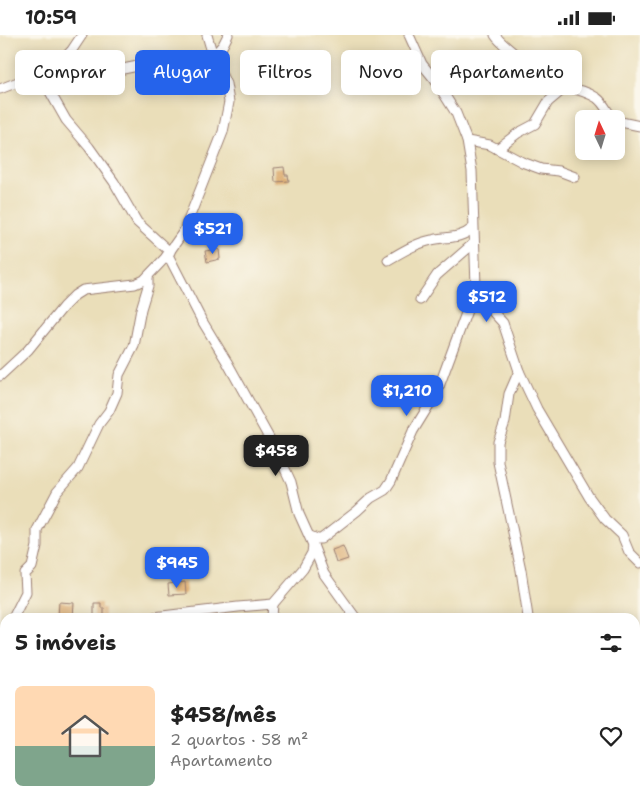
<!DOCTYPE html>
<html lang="pt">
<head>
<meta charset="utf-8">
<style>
	:root { --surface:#fff; --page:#f2f2f2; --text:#222; --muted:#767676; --line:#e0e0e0; --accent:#2563eb }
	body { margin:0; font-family:"Shantell Sans",sans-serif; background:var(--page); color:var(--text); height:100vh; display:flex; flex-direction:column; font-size:19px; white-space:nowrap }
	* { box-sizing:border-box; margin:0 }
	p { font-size:16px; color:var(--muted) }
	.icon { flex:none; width:28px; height:28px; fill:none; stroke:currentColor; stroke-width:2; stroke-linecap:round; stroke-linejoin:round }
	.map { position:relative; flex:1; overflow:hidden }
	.drawer { position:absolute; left:0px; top:578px; width:640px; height:196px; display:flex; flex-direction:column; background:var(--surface); border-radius:15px 15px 0 0; box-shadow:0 2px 12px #0003 }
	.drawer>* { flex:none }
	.hud { position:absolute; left:15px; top:15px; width:610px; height:45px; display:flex; gap:10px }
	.needle { width:32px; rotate:356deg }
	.controls { position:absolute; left:575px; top:75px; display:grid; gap:10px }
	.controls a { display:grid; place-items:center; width:50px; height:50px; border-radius:8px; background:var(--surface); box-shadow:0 2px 12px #0003; font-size:25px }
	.price { position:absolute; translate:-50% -42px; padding:0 11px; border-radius:10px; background:var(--accent); color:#fff; font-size:16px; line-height:32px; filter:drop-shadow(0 1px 2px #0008) }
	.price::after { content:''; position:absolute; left:50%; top:30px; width:15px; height:11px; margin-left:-8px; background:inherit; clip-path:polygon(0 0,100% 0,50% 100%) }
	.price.current { background:#222; color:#fff }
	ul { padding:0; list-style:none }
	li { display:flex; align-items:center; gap:15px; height:125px; padding:0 15px }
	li+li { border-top:1px solid var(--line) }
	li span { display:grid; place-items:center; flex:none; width:140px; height:100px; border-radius:8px; color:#555 }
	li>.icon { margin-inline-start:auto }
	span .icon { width:60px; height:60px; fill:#fffc; stroke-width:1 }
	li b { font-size:21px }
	h2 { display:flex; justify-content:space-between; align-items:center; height:60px; padding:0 15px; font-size:21px }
	.tag { padding:0 18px; border-radius:8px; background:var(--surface); box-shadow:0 2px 12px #0003; font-size:18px; line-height:45px }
	.tag.current { background:var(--accent); color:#fff }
	.status { display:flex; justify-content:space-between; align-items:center; height:35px; padding:0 25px; background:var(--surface); direction:ltr }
	.status svg { height:14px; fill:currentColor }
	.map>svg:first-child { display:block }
	.building { fill:#ddad72 }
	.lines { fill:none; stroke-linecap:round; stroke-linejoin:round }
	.minor-casing { stroke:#9a7e72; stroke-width:11 }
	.minor { stroke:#fff; stroke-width:9 }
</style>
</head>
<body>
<div class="status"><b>10:59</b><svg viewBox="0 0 49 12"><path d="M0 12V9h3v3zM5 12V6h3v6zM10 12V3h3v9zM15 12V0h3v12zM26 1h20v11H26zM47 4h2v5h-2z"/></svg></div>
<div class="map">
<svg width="640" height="773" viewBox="0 0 640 773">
	<rect width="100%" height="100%" fill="#fbf7ec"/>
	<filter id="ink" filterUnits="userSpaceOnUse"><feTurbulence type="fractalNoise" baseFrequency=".02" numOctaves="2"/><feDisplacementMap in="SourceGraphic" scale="10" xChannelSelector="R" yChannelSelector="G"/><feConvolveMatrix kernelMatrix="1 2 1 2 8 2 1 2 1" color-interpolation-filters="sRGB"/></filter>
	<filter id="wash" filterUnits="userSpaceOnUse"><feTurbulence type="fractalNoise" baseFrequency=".0096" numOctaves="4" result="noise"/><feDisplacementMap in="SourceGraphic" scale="20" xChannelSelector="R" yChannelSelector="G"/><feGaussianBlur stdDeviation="1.12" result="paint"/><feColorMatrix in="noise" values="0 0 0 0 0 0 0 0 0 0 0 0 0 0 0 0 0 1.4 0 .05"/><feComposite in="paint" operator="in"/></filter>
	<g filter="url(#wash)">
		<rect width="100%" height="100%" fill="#eadeb9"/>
		<g id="blocks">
			<g class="building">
				<polygon points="284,132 285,140 288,140 289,146 275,147 274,133"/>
				<polygon points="219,214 220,224 207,227 205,216"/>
				<polygon points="343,511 348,524 336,528 332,515"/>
				<polygon points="185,547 186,559 169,560 168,549"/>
				<polygon points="59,567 74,568 73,582 58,582"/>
				<polygon points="94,568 101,568 101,573 104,573 104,582 94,582"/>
			</g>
		</g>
	</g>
	<g filter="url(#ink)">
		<use href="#blocks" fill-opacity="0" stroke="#9a7e72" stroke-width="1"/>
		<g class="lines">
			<defs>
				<g id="minor">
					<polyline points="409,0 422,29 435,45 456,78 467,106 472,136 476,251 484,267 503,288 519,336 509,359 505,387 498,407 498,427 521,535 528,582"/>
					<path d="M495,0C501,9 509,13 517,21C527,31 535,42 549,47C565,53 582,53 597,63C605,69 607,77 613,84"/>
					<polyline points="56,32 96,36 113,36 143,30 159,29 175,32 213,21 223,10 228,0"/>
					<polyline points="49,35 45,48 66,85 89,112 114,147 137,187 170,217"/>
					<polyline points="0,54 56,32 72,15 82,0"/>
					<polyline points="616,86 640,91"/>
					<polyline points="467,106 490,110 522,127 541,134 559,136 575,142"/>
					<polyline points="497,114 518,98 535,89 548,67 567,51"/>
					<path d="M388,225C402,217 416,208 432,205C448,201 459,205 473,193"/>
					<polyline points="420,265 437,240 474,208"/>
					<polyline points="519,336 537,374 589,462 605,484 622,500 629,517 640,528"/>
					<polyline points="0,341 28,315 63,272 75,260 83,255 135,249 144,245 165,223 184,196 223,97 229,67 226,49 213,21 207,0"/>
					<polyline points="310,501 317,504 321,504 357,476 371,463 385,455 391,446 413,396 437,357 476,251"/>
					<polyline points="313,510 324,539 355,582"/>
					<polyline points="14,581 26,557 25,539 32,532 37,511 37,495 57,457 78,433 99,389 109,376 117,358 119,340 134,311 141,274 148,251 148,242"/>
					<polyline points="154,582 238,572 273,569 303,534 312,518 313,510 299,479 291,447 278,419 227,327 201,284 168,220"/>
					<polyline points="272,582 273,569"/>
					<polyline points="635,769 636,773"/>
					<polyline points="495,773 496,769"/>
				</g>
			</defs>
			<use href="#minor" class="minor-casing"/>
			<use href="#minor" class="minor"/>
		</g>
	</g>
</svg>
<div class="controls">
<a><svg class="needle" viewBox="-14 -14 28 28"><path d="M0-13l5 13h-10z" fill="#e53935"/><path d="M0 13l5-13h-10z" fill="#767676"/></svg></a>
</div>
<b class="price" style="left:213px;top:220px">$521</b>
<b class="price" style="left:487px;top:288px">$512</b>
<b class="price" style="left:407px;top:382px">$1,210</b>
<b class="price current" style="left:276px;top:442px">$458</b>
<b class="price" style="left:177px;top:554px">$945</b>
<div class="hud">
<a class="tag">Comprar</a>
<a class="tag current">Alugar</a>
<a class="tag">Filtros</a>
<a class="tag">Novo</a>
<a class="tag">Apartamento</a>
</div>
<section class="drawer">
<h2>5 imóveis<svg class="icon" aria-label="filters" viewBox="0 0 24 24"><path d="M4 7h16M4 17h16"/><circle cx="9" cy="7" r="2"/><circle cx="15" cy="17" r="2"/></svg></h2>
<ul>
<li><span style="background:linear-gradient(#ffd9b3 60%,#7fa58c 0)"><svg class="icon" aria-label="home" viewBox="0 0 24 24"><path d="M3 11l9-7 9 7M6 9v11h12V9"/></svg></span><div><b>$458/mês</b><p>2 quartos · 58 m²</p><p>Apartamento</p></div><svg class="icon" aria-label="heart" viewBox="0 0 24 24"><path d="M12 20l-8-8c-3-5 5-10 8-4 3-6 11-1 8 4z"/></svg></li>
</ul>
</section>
</div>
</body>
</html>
